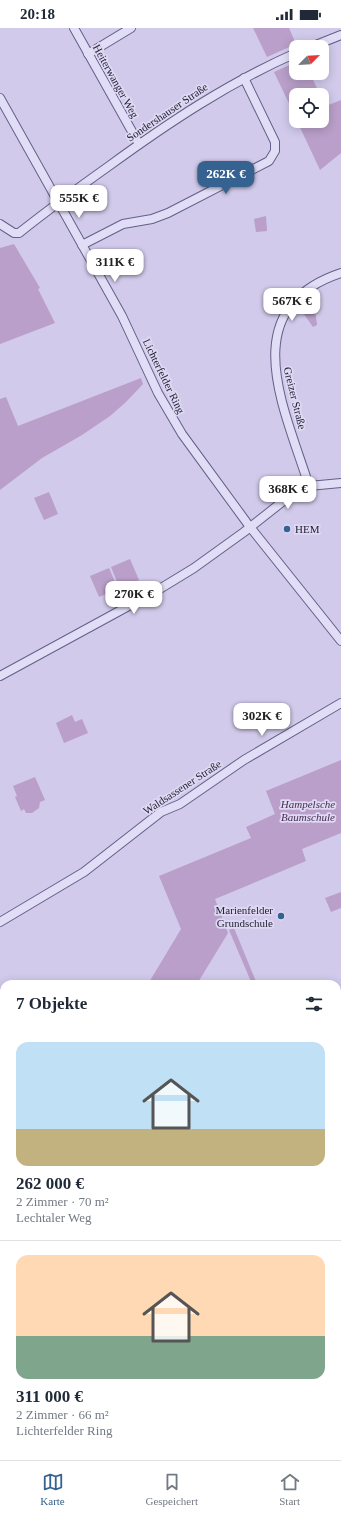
<!DOCTYPE html>
<html lang="de">
<head>
<meta charset="utf-8">
<style>
	:root { --surface:#fff; --page:#f2f2f3; --text:#1f2937; --muted:#747a83; --line:#e0e1e3; --accent:#356290 }
	body { margin:0; font-family:Georgia,serif; background:var(--page); color:var(--text); height:100vh; display:flex; flex-direction:column; font-size:15px; white-space:nowrap }
	* { box-sizing:border-box; margin:0 }
	p { font-size:13px; color:var(--muted) }
	.icon { flex:none; width:22px; height:22px; fill:none; stroke:currentColor; stroke-width:2; stroke-linecap:round; stroke-linejoin:round }
	.map { position:relative; flex:1; overflow:hidden }
	.side { position:absolute; left:0px; top:952px; width:341px; height:480px; display:flex; flex-direction:column; background:var(--surface); border-radius:12px 12px 0 0; box-shadow:0 2px 10px #0003 }
	.side>* { flex:none }
	.needle { width:26px; rotate:66deg }
	.tools { position:absolute; left:289px; top:12px; display:grid; gap:8px }
	.tools a { display:grid; place-items:center; width:40px; height:40px; border-radius:8px; background:var(--surface); box-shadow:0 2px 10px #0003; font-size:20px }
	.price { position:absolute; translate:-50% -34px; padding:0 9px; border-radius:8px; background:#fff; color:#222; font-size:13px; line-height:26px; filter:drop-shadow(0 1px 2px #0008) }
	.price::after { content:''; position:absolute; left:50%; top:24px; width:12px; height:9px; margin-left:-6px; background:inherit; clip-path:polygon(0 0,100% 0,50% 100%) }
	.price.current { background:var(--accent); color:#fff }
	ul { padding:0; list-style:none }
	li { display:grid; align-content:center; gap:8px; height:212px; padding:0 16px }
	li+li { border-top:1px solid var(--line) }
	li span { display:grid; place-items:center; height:124px; border-radius:12px; color:#555 }
	li>.icon { margin-inline-start:auto }
	span .icon { width:72px; height:72px; fill:#fffc; stroke-width:1 }
	li b { font-size:17px }
	h2 { display:flex; justify-content:space-between; align-items:center; height:48px; padding:0 16px; font-size:17px }
	.status { display:flex; justify-content:space-between; align-items:center; height:28px; padding:0 20px; background:var(--surface); direction:ltr }
	.status svg { height:11px; fill:currentColor }
	.menu { display:flex; justify-content:space-around; align-items:center; height:56px; border-top:1px solid var(--line); background:var(--surface); font-size:11px; color:var(--muted) }
	.menu a { display:grid; justify-items:center; gap:2px }
	.menu .current { color:var(--accent) }
	.map>svg:first-child { display:block }
	.green { fill:#b99fc9 }
	.sand { fill:#b9aae4 }
	.lines { fill:none; stroke-linecap:round; stroke-linejoin:round }
	.minor-casing { stroke:#626086; stroke-width:10 }
	.minor { stroke:#e2ddf6; stroke-width:8 }
	.poi-dot { fill:#356290; stroke:#dfd9f3; stroke-width:1.5 }
	.labels { text-anchor:middle; stroke-width:3.5; stroke-linejoin:round; paint-order:stroke }
	.street-label { font-size:11px; fill:#222238; stroke:#dfd9f3 }
	.poi-label { font-size:11px; fill:#222238; stroke:#dfd9f3; text-anchor:start }
	.park-label { font-size:11px; font-style:italic; fill:#492a53; stroke:#dfd9f3 }
</style>
</head>
<body>
<div class="status"><b>20:18</b><svg viewBox="0 0 49 12"><path d="M0 12V9h3v3zM5 12V6h3v6zM10 12V3h3v9zM15 12V0h3v12zM26 1h20v11H26zM47 4h2v5h-2z"/></svg></div>
<div class="map">
<svg width="341" height="1432" viewBox="0 0 341 1432">
	<rect width="100%" height="100%" fill="#d1caeb"/>
	<g class="green">
		<polygon points="253,0 289,0 296,16 267,29"/>
		<polygon points="296,34 296,45 310,45 320,67 296,67 296,90 274,44"/>
		<polygon points="322,71 326,78 341,72 341,125 320,142 297,93 322,93"/>
		<polygon points="266,188 267,203 256,204 254,191"/>
		<polygon points="14,216 40,260 38,261 55,295 0,316 0,220"/>
		<polygon points="311,270 314,274 317,297 313,299 299,279"/>
		<polygon points="141,350 143,356 126,374 110,388 82,407 42,430 0,462 0,371 6,369 18,398"/>
		<polygon points="49,464 58,486 44,492 34,470"/>
		<polygon points="130,531 139,552 120,561 111,539"/>
		<polygon points="109,540 118,561 99,569 90,548"/>
		<polygon points="72,687 75,694 82,691 88,705 64,715 56,695"/>
		<polygon points="341,732 341,805 302,821 306,833 215,871 228,905 197,956 148,956 181,901 159,848 251,810 246,799 275,786 266,763"/>
		<polygon points="35,749 45,772 40,774 39,780 32,785 26,785 24,781 21,783 15,769 17,768 13,758"/>
		<polygon points="341,864 341,880 331,884 325,870"/>
		<polygon points="234,900 257,956 252,956 229,902"/>
		<polygon points="337,1178 338,1181 341,1181 341,1239 337,1240"/>
		<polygon points="4,1396 4,1428 41,1428 40,1432 0,1431 0,1400"/>
	</g>
	<polygon class="sand" points="4,1343 4,1396 0,1400 0,1350"/>
	<g class="lines">
		<defs>
			<g id="minor">
				<polyline points="74,0 139,116"/>
				<polyline points="311,19 341,7"/>
				<polyline points="88,26 131,0"/>
				<polyline points="0,70 122,288 158,365 182,406 250,499 341,613"/>
				<path d="M0,196L14,205H19C48,182 78,160 109,138C168,95 228,55 296,25"/>
				<polyline points="82,217 123,196 152,191 168,185 269,133 275,123 275,114 244,50"/>
				<path d="M309,458C285,381 233,281 341,245"/>
				<polyline points="0,648 158,562 194,540 244,504 291,467 309,458 341,455"/>
				<polyline points="0,894 84,844 161,784 180,776 244,732 341,675"/>
				<polyline points="0,1050 4,1057"/>
				<polyline points="0,1076 4,1072"/>
				<polyline points="337,1106 341,1105"/>
				<polyline points="337,1313 341,1312"/>
				<polyline points="282,1429 282,1428"/>
			</g>
		</defs>
		<use href="#minor" class="minor-casing"/>
		<use href="#minor" class="minor"/>
	</g>
	<g class="poi-dot">
		<circle cx="287" cy="501" r="4"/>
		<circle cx="281" cy="888" r="4"/>
	</g>
	<g class="labels">
		<g class="street-label">
			<text transform="translate(116 53) rotate(61)" y="4">Heiterwanger Weg</text>
			<text transform="translate(167 84) rotate(-34)" y="4">Sondershauser Straße</text>
			<text transform="translate(164 348) rotate(64)" y="4">Lichterfelder Ring</text>
			<text transform="translate(295 370) rotate(76)" y="4">Greizer Straße</text>
			<text transform="translate(182 759) rotate(-33)" y="4">Waldsassener Straße</text>
		</g>
		<g class="poi-label">
			<text x="295" y="505">HEM</text>
			<text x="273" y="886" text-anchor="end">Marienfelder<tspan x="273" dy="13">Grundschule</tspan></text>
		</g>
		<g class="park-label">
			<text x="308" y="780">Hampelsche<tspan x="308" dy="13">Baumschule</tspan></text>
		</g>
	</g>
</svg>
<div class="tools">
<a><svg class="needle" viewBox="-14 -14 28 28"><path d="M0-13l5 13h-10z" fill="#e53935"/><path d="M0 13l5-13h-10z" fill="#747a83"/></svg></a>
<a><svg class="icon" aria-label="locate" viewBox="0 0 24 24"><circle cx="12" cy="12" r="6"/><path d="M12 2v4M12 18v4M2 12h4M18 12h4"/></svg></a>
</div>
<b class="price current" style="left:226px;top:167px">262K €</b>
<b class="price" style="left:79px;top:191px">555K €</b>
<b class="price" style="left:115px;top:255px">311K €</b>
<b class="price" style="left:292px;top:294px">567K €</b>
<b class="price" style="left:288px;top:482px">368K €</b>
<b class="price" style="left:134px;top:587px">270K €</b>
<b class="price" style="left:262px;top:709px">302K €</b>
<section class="side">
<h2>7 Objekte<svg class="icon" aria-label="filters" viewBox="0 0 24 24"><path d="M4 7h16M4 17h16"/><circle cx="9" cy="7" r="2"/><circle cx="15" cy="17" r="2"/></svg></h2>
<ul>
<li><span style="background:linear-gradient(#bfe0f5 70%,#c2b280 0)"><svg class="icon" aria-label="home" viewBox="0 0 24 24"><path d="M3 11l9-7 9 7M6 9v11h12V9"/></svg></span><div><b>262 000 €</b><p>2 Zimmer · 70 m²</p><p>Lechtaler Weg</p></div></li>
<li><span style="background:linear-gradient(#ffd9b3 65%,#7fa58c 0)"><svg class="icon" aria-label="home" viewBox="0 0 24 24"><path d="M3 11l9-7 9 7M6 9v11h12V9"/></svg></span><div><b>311 000 €</b><p>2 Zimmer · 66 m²</p><p>Lichterfelder Ring</p></div></li>
</ul>
</section>
</div>
<nav class="menu">
<a class="current"><svg class="icon" aria-label="map" viewBox="0 0 24 24"><path d="M3 6l6-2 6 2 6-2v14l-6 2-6-2-6 2zM9 4v14M15 6v14"/></svg>Karte</a>
<a><svg class="icon" aria-label="saved" viewBox="0 0 24 24"><path d="M7 4h10v16l-5-4-5 4z"/></svg>Gespeichert</a>
<a><svg class="icon" aria-label="home" viewBox="0 0 24 24"><path d="M3 11l9-7 9 7M6 9v11h12V9"/></svg>Start</a>
</nav>
</body>
</html>
